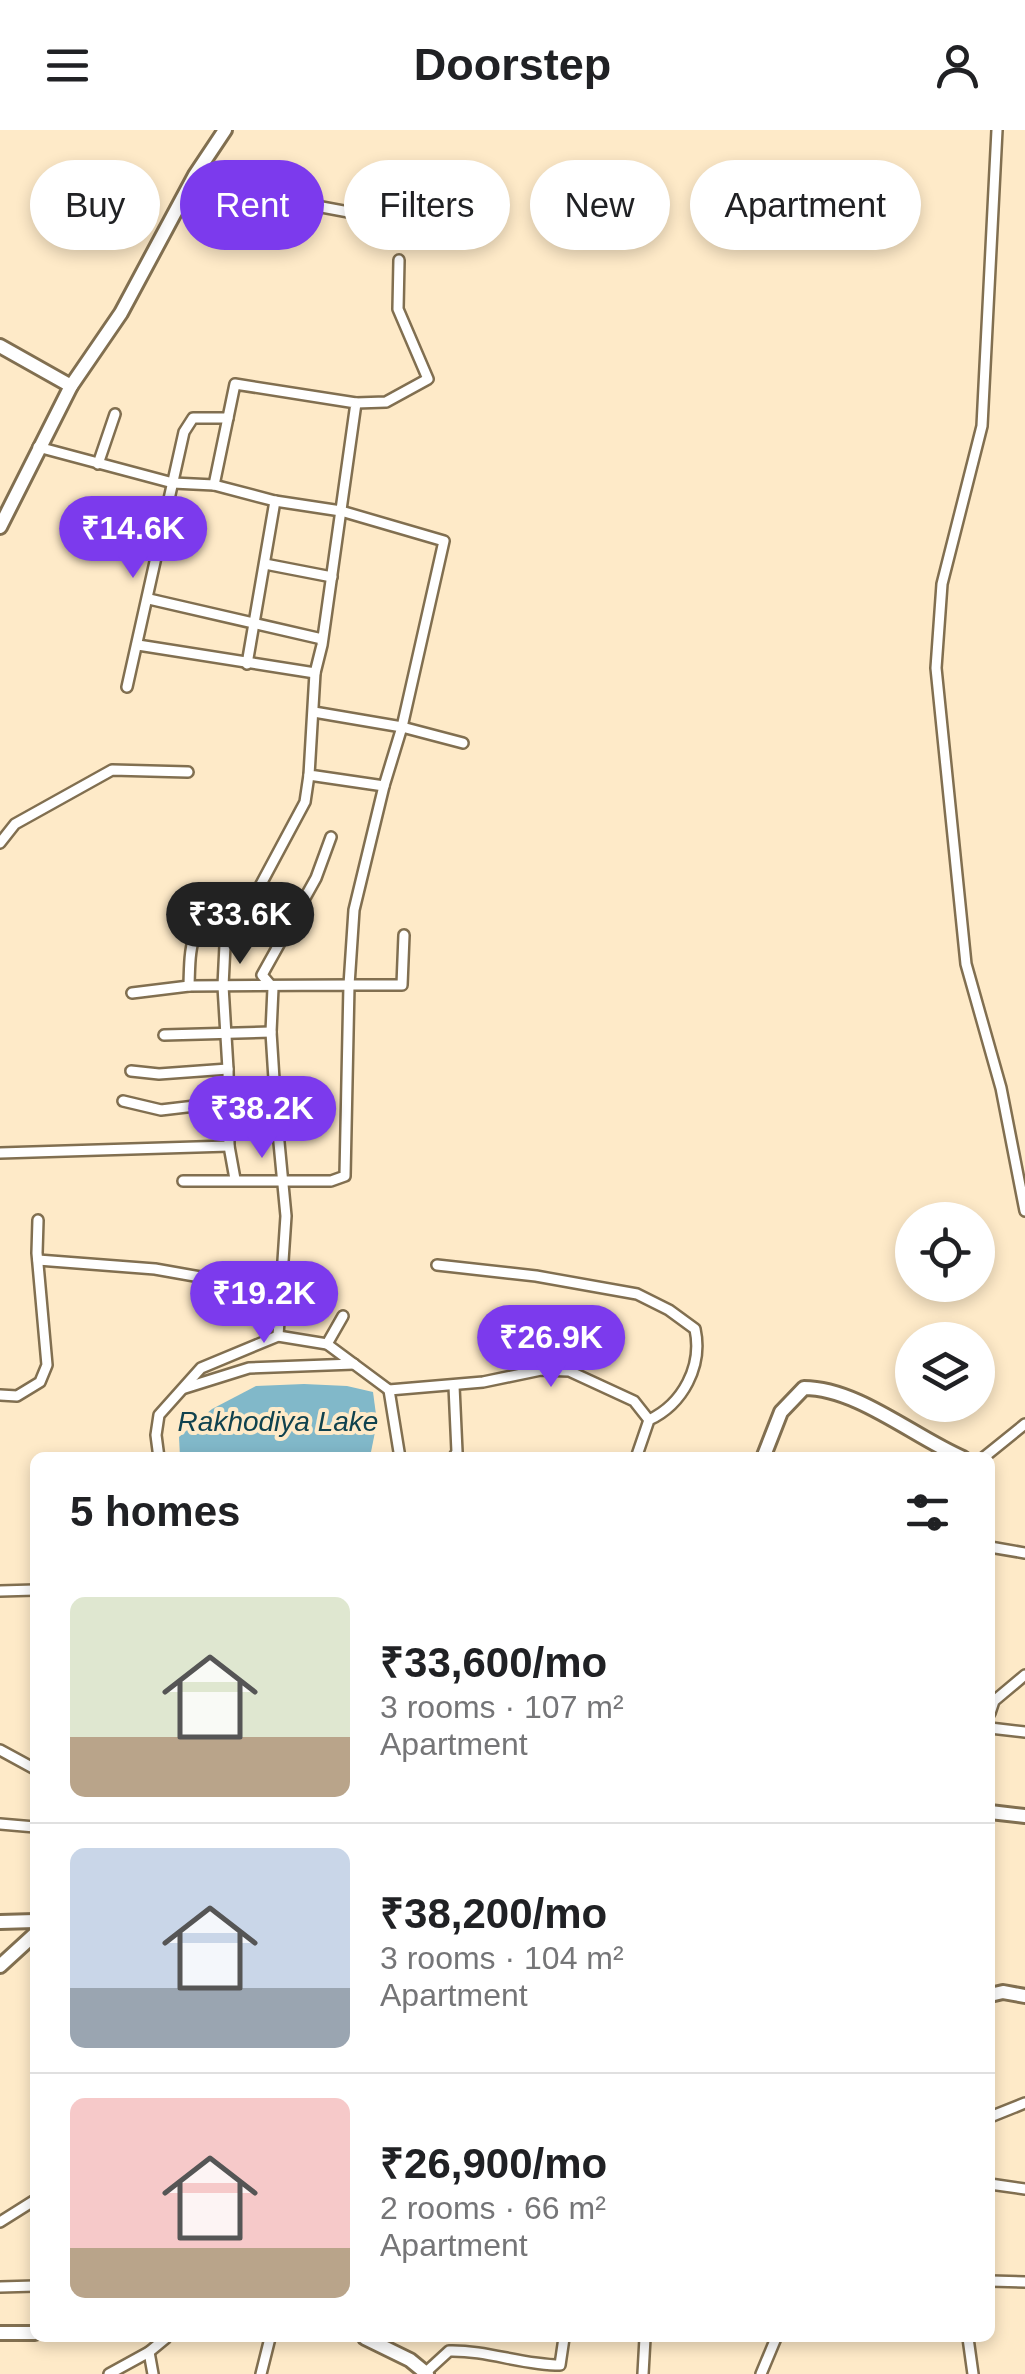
<!DOCTYPE html>
<html lang="en">
<head>
<meta charset="utf-8">
<style>
	:root { --surface:#fff; --page:#f6f6f6; --text:#202124; --muted:#757577; --line:#e0e0e0; --accent:#7c3aed }
	body { margin:0; font-family:Arial,sans-serif; background:var(--page); color:var(--text); height:100vh; display:flex; flex-direction:column; font-size:38px; white-space:nowrap }
	* { box-sizing:border-box; margin:0 }
	p { font-size:32px; color:var(--muted) }
	.icon { flex:none; width:55px; height:55px; fill:none; stroke:currentColor; stroke-width:2; stroke-linecap:round; stroke-linejoin:round }
	.map { position:relative; flex:1; overflow:hidden }
	.panel { position:absolute; left:30px; top:1322px; width:965px; height:890px; display:flex; flex-direction:column; background:var(--surface); border-radius:15px; box-shadow:0 5px 15px #0003 }
	.panel>* { flex:none }
	.hud { position:absolute; left:30px; top:30px; width:965px; height:90px; display:flex; gap:20px }
	.buttons { position:absolute; left:895px; top:1072px; display:grid; gap:20px }
	.buttons a { display:grid; place-items:center; width:100px; height:100px; border-radius:50%; background:var(--surface); box-shadow:0 5px 15px #0003; font-size:50px }
	.price { position:absolute; translate:-50% -85px; padding:0 22px; border-radius:35px; background:var(--accent); color:#fff; font-size:32px; line-height:65px; filter:drop-shadow(0 2px 5px #0008) }
	.price::after { content:''; position:absolute; left:50%; top:60px; width:30px; height:22px; margin-left:-15px; background:inherit; clip-path:polygon(0 0,100% 0,50% 100%) }
	.price.active { background:#222; color:#fff }
	ul { padding:0; list-style:none }
	li { display:flex; align-items:center; gap:30px; height:250px; padding:0 40px }
	li+li { border-top:2px solid var(--line) }
	li span { display:grid; place-items:center; flex:none; width:280px; height:200px; border-radius:15px; color:#555 }
	li>.icon { margin-inline-start:auto }
	span .icon { width:120px; height:120px; fill:#fffc; stroke-width:1 }
	li b { font-size:42px }
	h2 { display:flex; justify-content:space-between; align-items:center; height:120px; padding:0 40px; font-size:42px }
	.pill { padding:0 35px; border-radius:45px; background:var(--surface); box-shadow:0 5px 15px #0003; font-size:35px; line-height:90px }
	.pill.active { background:var(--accent); color:#fff }
	header { display:flex; justify-content:space-between; align-items:center; height:130px; padding:0 40px; background:var(--surface); font-size:45px; font-weight:700 }
	.map>svg:first-child { display:block }
	.water { fill:#81b8c9 }
	.lines { fill:none; stroke-linecap:round; stroke-linejoin:round }
	.street-casing { stroke:#816f50; stroke-width:14 }
	.secondary-casing { stroke:#816f50; stroke-width:18 }
	.street { stroke:#fff; stroke-width:9 }
	.secondary { stroke:#fff; stroke-width:12 }
	.labels { text-anchor:middle; stroke-width:8; stroke-linejoin:round; paint-order:stroke }
	.water-label { font-size:28px; font-style:italic; fill:#10424e; stroke:#feeac8 }
</style>
</head>
<body>
<header><svg class="icon" aria-label="menu" viewBox="0 0 24 24"><path d="M4 6h16M4 12h16M4 18h16"/></svg>Doorstep<svg class="icon" aria-label="person" viewBox="0 0 24 24"><circle cx="12" cy="8" r="4"/><path d="M4 21q1-7 8-7t8 7"/></svg></header>
<div class="map">
<svg width="1025" height="2244" viewBox="0 0 1025 2244">
	<rect width="100%" height="100%" fill="#feeac8"/>
	<polygon class="water" points="304,1254 347,1256 373,1262 377,1292 370,1327 180,1327 179,1307 212,1279 256,1256"/>
	<g class="lines">
		<defs>
			<g id="street">
				<polyline points="997,0 982,296 942,454 936,538 966,834 1001,958 1025,1081"/>
				<polyline points="185,63 210,66 233,56 249,55 311,75 413,94"/>
				<polyline points="356,273 386,272 428,249 398,179 399,130"/>
				<polyline points="38,317 173,353 214,355 275,371 341,381 444,411 402,597 384,656 354,780 349,855 402,855 404,805"/>
				<polyline points="98,334 115,284"/>
				<polyline points="214,355 235,254 356,273 322,515 315,543 309,645 384,656"/>
				<polyline points="265,434 332,447"/>
				<polyline points="149,469 322,509"/>
				<polyline points="138,515 315,543"/>
				<polyline points="247,534 275,371"/>
				<polyline points="127,557 184,302 193,288 228,288"/>
				<polyline points="314,582 402,597 463,613"/>
				<polyline points="0,713 15,694 112,640 188,642"/>
				<path d="M189,856C190,810 191,804 219,766L236,769L246,777"/>
				<polyline points="132,863 189,856 349,855 345,1046 331,1051 183,1051"/>
				<polyline points="164,905 271,902"/>
				<polyline points="131,941 159,944 228,939"/>
				<polyline points="123,971 161,980 229,972"/>
				<polyline points="0,1023 229,1016"/>
				<polyline points="235,1049 229,1016 228,939 223,856 225,815 252,771 305,672 309,645"/>
				<polyline points="38,1130 155,1139 206,1148"/>
				<path d="M437,1135L536,1146L637,1164L669,1180L695,1199C703,1236 683,1274 649,1290L636,1328"/>
				<polyline points="278,1206 286,1086 276,981 271,902 273,858 262,845 316,748 331,707"/>
				<polyline points="327,1214 343,1186"/>
				<polyline points="185,1258 249,1238 354,1234"/>
				<polyline points="389,1260 400,1328"/>
				<polyline points="0,1265 17,1266 40,1252 47,1235 37,1123 38,1090"/>
				<polyline points="159,1328 156,1305 159,1285 201,1238 278,1206 327,1214 389,1260 483,1252 541,1240 569,1241 634,1271 649,1290"/>
				<polyline points="453,1328 457,1322 454,1256"/>
				<polyline points="983,1328 1025,1294"/>
				<polyline points="990,1417 1025,1423"/>
				<polyline points="0,1461 35,1460"/>
				<polyline points="990,1583 994,1571 1025,1545"/>
				<polyline points="990,1598 1025,1602"/>
				<polyline points="0,1620 35,1639"/>
				<polyline points="0,1694 35,1697"/>
				<polyline points="990,1987 1025,1973"/>
				<polyline points="990,2054 1025,2059"/>
				<polyline points="0,2092 35,2070"/>
				<polyline points="990,2151 1025,2152"/>
				<polyline points="0,2157 35,2156"/>
				<polyline points="968,2208 973,2244"/>
				<polyline points="149,2222 153,2244"/>
				<path d="M425,2243L449,2221C487,2220 522,2235 560,2235L564,2208"/>
				<polyline points="109,2244 149,2222 166,2208"/>
				<polyline points="261,2244 270,2208"/>
				<polyline points="643,2244 645,2208"/>
				<polyline points="761,2244 776,2208"/>
			</g>
			<g id="secondary">
				<polyline points="0,216 71,256"/>
				<polyline points="0,397 71,256 121,183 195,45 225,0"/>
				<path d="M763,1328L781,1282L804,1258C857,1258 914,1307 963,1328"/>
				<polyline points="990,1682 1025,1686"/>
				<polyline points="0,1792 35,1791"/>
				<polyline points="0,1836 35,1804"/>
				<polyline points="990,1865 1003,1862 1025,1866"/>
				<polyline points="0,2203 35,2203"/>
				<polyline points="365,2208 410,2230 427,2244"/>
			</g>
		</defs>
		<use href="#street" class="street-casing"/>
		<use href="#secondary" class="secondary-casing"/>
		<use href="#street" class="street"/>
		<use href="#secondary" class="secondary"/>
	</g>
	<g class="labels">
		<g class="water-label">
			<text x="278" y="1301">Rakhodiya Lake</text>
		</g>
	</g>
</svg>
<div class="buttons">
<a><svg class="icon" aria-label="locate" viewBox="0 0 24 24"><circle cx="12" cy="12" r="6"/><path d="M12 2v4M12 18v4M2 12h4M18 12h4"/></svg></a>
<a><svg class="icon" aria-label="layers" viewBox="0 0 24 24"><path d="M12 4l9 5-9 5-9-5zM3 14l9 5 9-5"/></svg></a>
</div>
<b class="price" style="left:133px;top:451px">₹14.6K</b>
<b class="price active" style="left:240px;top:837px">₹33.6K</b>
<b class="price" style="left:262px;top:1031px">₹38.2K</b>
<b class="price" style="left:264px;top:1216px">₹19.2K</b>
<b class="price" style="left:551px;top:1260px">₹26.9K</b>
<div class="hud">
<a class="pill">Buy</a>
<a class="pill active">Rent</a>
<a class="pill">Filters</a>
<a class="pill">New</a>
<a class="pill">Apartment</a>
</div>
<section class="panel">
<h2>5 homes<svg class="icon" aria-label="filters" viewBox="0 0 24 24"><path d="M4 7h16M4 17h16"/><circle cx="9" cy="7" r="2"/><circle cx="15" cy="17" r="2"/></svg></h2>
<ul>
<li><span style="background:linear-gradient(#dfe7d0 70%,#b9a48a 0)"><svg class="icon" aria-label="home" viewBox="0 0 24 24"><path d="M3 11l9-7 9 7M6 9v11h12V9"/></svg></span><div><b>₹33,600/mo</b><p>3 rooms · 107 m²</p><p>Apartment</p></div></li>
<li><span style="background:linear-gradient(#c9d6e8 70%,#9aa5b1 0)"><svg class="icon" aria-label="home" viewBox="0 0 24 24"><path d="M3 11l9-7 9 7M6 9v11h12V9"/></svg></span><div><b>₹38,200/mo</b><p>3 rooms · 104 m²</p><p>Apartment</p></div></li>
<li><span style="background:linear-gradient(#f6c9c9 75%,#b9a48a 0)"><svg class="icon" aria-label="home" viewBox="0 0 24 24"><path d="M3 11l9-7 9 7M6 9v11h12V9"/></svg></span><div><b>₹26,900/mo</b><p>2 rooms · 66 m²</p><p>Apartment</p></div></li>
</ul>
</section>
</div>
</body>
</html>
